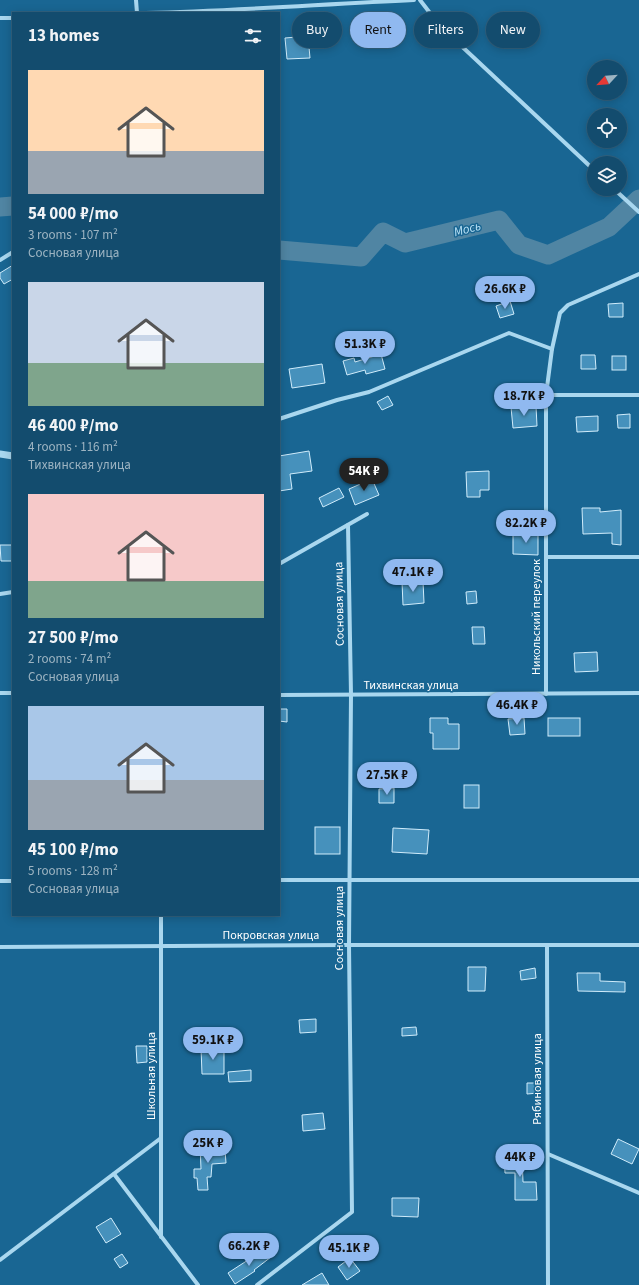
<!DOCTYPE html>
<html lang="en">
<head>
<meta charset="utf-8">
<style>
	:root { --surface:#134c6e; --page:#205676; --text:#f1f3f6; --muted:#9db4c2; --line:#326381; --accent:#90b9f0 }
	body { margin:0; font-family:"Source Sans 3",sans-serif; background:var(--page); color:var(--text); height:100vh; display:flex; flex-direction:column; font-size:15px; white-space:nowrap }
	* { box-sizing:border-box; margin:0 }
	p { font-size:13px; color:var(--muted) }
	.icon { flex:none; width:22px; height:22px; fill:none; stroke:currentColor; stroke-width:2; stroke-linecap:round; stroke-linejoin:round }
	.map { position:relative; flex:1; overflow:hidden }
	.panel { position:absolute; left:12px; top:12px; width:268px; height:904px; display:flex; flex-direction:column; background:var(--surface); border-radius:0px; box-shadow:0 2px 10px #0003,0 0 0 1px var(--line) }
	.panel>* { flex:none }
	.banner { position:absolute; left:292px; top:12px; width:287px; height:36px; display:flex; gap:8px }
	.needle { width:26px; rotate:244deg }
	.buttons { position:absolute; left:587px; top:60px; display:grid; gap:8px }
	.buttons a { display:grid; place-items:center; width:40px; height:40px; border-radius:50%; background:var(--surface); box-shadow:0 2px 10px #0003,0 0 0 1px var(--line); font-size:20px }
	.price { position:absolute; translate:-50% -34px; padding:0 9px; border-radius:14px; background:var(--accent); color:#111; font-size:13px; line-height:26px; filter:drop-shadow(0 1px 2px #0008) }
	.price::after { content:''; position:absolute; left:50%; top:24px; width:12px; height:9px; margin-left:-6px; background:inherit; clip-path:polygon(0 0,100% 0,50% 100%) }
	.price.selected { background:#222; color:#fff }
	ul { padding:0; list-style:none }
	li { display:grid; align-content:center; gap:8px; height:212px; padding:0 16px }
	li span { display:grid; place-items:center; height:124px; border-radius:0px; color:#555 }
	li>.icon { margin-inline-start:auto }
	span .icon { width:72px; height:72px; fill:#fffc; stroke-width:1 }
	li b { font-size:17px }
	h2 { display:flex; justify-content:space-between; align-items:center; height:48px; padding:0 16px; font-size:17px }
	.tag { padding:0 14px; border-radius:18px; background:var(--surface); box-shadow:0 2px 10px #0003,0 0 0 1px var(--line); font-size:14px; line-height:36px }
	.tag.selected { background:var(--accent); color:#111 }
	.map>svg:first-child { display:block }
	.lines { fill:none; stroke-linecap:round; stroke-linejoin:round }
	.river { stroke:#5085a3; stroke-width:19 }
	.building { fill:#4691bc; stroke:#d0ecfb }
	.minor { stroke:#a9d7ef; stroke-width:4 }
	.tertiary { stroke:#a9d7ef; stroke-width:7 }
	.labels { text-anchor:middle; stroke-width:3; stroke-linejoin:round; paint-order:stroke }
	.street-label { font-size:12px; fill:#fff; stroke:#196693 }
	.water-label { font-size:13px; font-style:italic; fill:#bae2f6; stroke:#196693 }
</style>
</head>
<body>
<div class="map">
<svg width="639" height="1285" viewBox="0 0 639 1285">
	<rect width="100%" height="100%" fill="#196693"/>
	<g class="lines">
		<g class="river">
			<polyline points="0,207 13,206"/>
			<polyline points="279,250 361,257 383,232 405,243 499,220 519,245 548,255 609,227 639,199"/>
		</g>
	</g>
	<g class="building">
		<polygon points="308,36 310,58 287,59 285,38"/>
		<polygon points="13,265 13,279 4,284 0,278 0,273"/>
		<polygon points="510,301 514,314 500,318 496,306"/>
		<polygon points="623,303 623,317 609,317 608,304"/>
		<polygon points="381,354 385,369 366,374 365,370 347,375 343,361 354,358 355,362"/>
		<polygon points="581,355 595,355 596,369 581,369"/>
		<rect x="612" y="356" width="14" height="14"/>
		<polygon points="322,364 325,383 292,388 289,369"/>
		<polygon points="388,396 393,405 382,410 377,402"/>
		<polygon points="536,406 537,426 513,428 511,407"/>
		<polygon points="630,414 630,428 618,428 617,415"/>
		<polygon points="598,416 598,431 577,432 576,417"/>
		<polygon points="309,451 312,471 290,474 292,489 279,491 279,456"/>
		<polygon points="489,471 489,490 480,490 480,497 467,497 466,472"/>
		<polygon points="372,479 379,495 355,505 349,489"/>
		<polygon points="339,488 344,497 323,507 319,498"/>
		<polygon points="582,508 600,508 600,512 621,510 621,545 612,544 612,533 583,534"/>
		<polygon points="513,534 538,534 538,555 513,554"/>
		<polygon points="0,545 13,545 13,561 1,561"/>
		<polygon points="423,581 424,603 403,605 402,582"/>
		<polygon points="476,591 477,603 467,604 466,592"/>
		<polygon points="472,627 484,627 485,644 473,644"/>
		<polygon points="597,652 598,671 575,672 574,653"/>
		<polygon points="279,709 287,709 287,722 279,721"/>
		<polygon points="430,718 448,718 448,724 459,724 459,749 433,749 433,733 430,733"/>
		<polygon points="524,718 525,734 510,735 508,719"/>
		<rect x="548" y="718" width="32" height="18"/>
		<rect x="464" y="785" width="15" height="23"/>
		<polygon points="394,788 394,803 379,803 379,789"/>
		<rect x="315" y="827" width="25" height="27"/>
		<polygon points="393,828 429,830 427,854 392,852"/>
		<polygon points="468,967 486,967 485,991 468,991"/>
		<polygon points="535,968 536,978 521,980 520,971"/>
		<polygon points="577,973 600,973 600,981 625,982 625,992 578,991"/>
		<polygon points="316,1019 316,1032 300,1033 299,1020"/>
		<polygon points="416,1027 417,1035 402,1036 402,1028"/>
		<polygon points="136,1046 147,1046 147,1062 137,1063"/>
		<polygon points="224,1047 224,1074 202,1074 201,1048"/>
		<polygon points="251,1070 251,1081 229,1082 228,1072"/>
		<polygon points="527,1083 538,1083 538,1093 527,1094"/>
		<polygon points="323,1113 325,1129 303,1131 302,1115"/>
		<polygon points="618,1139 639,1149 632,1164 611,1154"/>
		<polygon points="219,1144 219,1151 225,1150 226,1163 212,1164 211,1177 207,1177 208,1190 198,1190 197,1178 194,1178 194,1169 201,1169 200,1145"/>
		<polygon points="504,1154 522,1154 523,1182 536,1182 537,1200 515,1200 515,1173 505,1173"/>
		<polygon points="392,1198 419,1198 418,1217 392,1216"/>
		<polygon points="111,1218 121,1234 106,1243 96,1227"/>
		<polygon points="265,1249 271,1257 254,1270 255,1271 235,1284 228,1273 248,1260 249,1261"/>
		<polygon points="122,1254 128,1263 120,1268 114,1259"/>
		<polygon points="350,1258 360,1271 347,1280 338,1267"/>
		<polygon points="322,1273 329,1285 302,1285"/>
	</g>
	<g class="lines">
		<g class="minor">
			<polyline points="136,0 137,13"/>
			<polyline points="420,0 440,26 594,170"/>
			<path d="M146,13C235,11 325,4 414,0"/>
			<polyline points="0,18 13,18"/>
			<polyline points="614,189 639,212"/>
			<polyline points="0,260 13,252"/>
			<polyline points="546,395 639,395"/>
			<polyline points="279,419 337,400 369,392 509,333 552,349"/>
			<polyline points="547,557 639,557"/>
			<polyline points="279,564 367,514"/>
			<polyline points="0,594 13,592"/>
			<polyline points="0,693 13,693"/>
			<polyline points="546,694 546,395 552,349 560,313 568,305 639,274"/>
			<polyline points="279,695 639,693"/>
			<polyline points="279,880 639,880"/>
			<polyline points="0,881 13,881"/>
			<polyline points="161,915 161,1237"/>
			<polyline points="547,945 548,1285"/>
			<polyline points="0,947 349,945 639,945"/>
			<polyline points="548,1154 639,1193"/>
			<polyline points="114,1174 198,1285"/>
			<polyline points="0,1260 161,1138"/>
			<polyline points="257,1285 352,1212 349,945 351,695 348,525"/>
		</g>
		<polyline class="tertiary" points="0,454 13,456"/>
	</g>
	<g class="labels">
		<g class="street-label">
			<text transform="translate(339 604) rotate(-91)" y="4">Сосновая улица</text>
			<text transform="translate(536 617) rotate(-90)" y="4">Никольский переулок</text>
			<text x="411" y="689">Тихвинская улица</text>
			<text transform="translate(339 928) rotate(-90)" y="4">Сосновая улица</text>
			<text x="271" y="939">Покровская улица</text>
			<text transform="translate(151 1076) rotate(-90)" y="4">Школьная улица</text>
			<text transform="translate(537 1079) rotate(-90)" y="4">Рябиновая улица</text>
		</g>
		<g class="water-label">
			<text transform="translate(467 228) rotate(-14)" y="5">Мось</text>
		</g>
	</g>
</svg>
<div class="buttons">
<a><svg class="needle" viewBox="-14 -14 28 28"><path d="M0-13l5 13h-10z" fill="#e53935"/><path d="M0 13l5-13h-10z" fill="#9db4c2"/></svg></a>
<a><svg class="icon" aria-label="locate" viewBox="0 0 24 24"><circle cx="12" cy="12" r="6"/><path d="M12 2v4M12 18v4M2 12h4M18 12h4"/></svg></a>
<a><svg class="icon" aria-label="layers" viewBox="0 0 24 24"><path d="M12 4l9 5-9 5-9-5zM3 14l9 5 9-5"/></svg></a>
</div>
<b class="price" style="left:505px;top:310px">26.6K ₽</b>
<b class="price" style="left:365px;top:365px">51.3K ₽</b>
<b class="price" style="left:524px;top:417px">18.7K ₽</b>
<b class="price selected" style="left:364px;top:492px">54K ₽</b>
<b class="price" style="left:526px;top:544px">82.2K ₽</b>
<b class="price" style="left:413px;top:593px">47.1K ₽</b>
<b class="price" style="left:517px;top:726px">46.4K ₽</b>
<b class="price" style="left:387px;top:796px">27.5K ₽</b>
<b class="price" style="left:213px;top:1061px">59.1K ₽</b>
<b class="price" style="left:208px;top:1164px">25K ₽</b>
<b class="price" style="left:520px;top:1178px">44K ₽</b>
<b class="price" style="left:249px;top:1267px">66.2K ₽</b>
<b class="price" style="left:349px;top:1269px">45.1K ₽</b>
<div class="banner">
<a class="tag">Buy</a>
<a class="tag selected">Rent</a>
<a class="tag">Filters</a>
<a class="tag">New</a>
</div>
<section class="panel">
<h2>13 homes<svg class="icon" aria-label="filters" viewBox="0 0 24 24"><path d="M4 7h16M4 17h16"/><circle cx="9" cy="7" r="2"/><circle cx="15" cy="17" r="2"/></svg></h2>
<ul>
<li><span style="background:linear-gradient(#ffd9b3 65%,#9aa5b1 0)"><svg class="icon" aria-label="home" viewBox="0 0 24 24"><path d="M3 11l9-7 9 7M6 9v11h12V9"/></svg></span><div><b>54 000 ₽/mo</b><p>3 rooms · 107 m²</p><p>Сосновая улица</p></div></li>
<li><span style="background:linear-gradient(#c9d6e8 65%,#7fa58c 0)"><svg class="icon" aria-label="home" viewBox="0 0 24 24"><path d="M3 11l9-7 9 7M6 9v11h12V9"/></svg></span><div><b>46 400 ₽/mo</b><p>4 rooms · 116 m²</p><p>Тихвинская улица</p></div></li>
<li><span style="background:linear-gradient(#f6c9c9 70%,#7fa58c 0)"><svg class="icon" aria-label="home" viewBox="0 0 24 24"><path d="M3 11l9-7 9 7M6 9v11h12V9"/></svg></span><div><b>27 500 ₽/mo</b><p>2 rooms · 74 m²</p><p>Сосновая улица</p></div></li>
<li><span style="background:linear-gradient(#a9c7e8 60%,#9aa5b1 0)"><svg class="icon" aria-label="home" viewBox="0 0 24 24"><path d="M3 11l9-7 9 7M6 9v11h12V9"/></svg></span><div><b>45 100 ₽/mo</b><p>5 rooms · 128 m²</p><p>Сосновая улица</p></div></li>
</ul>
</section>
</div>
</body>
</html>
